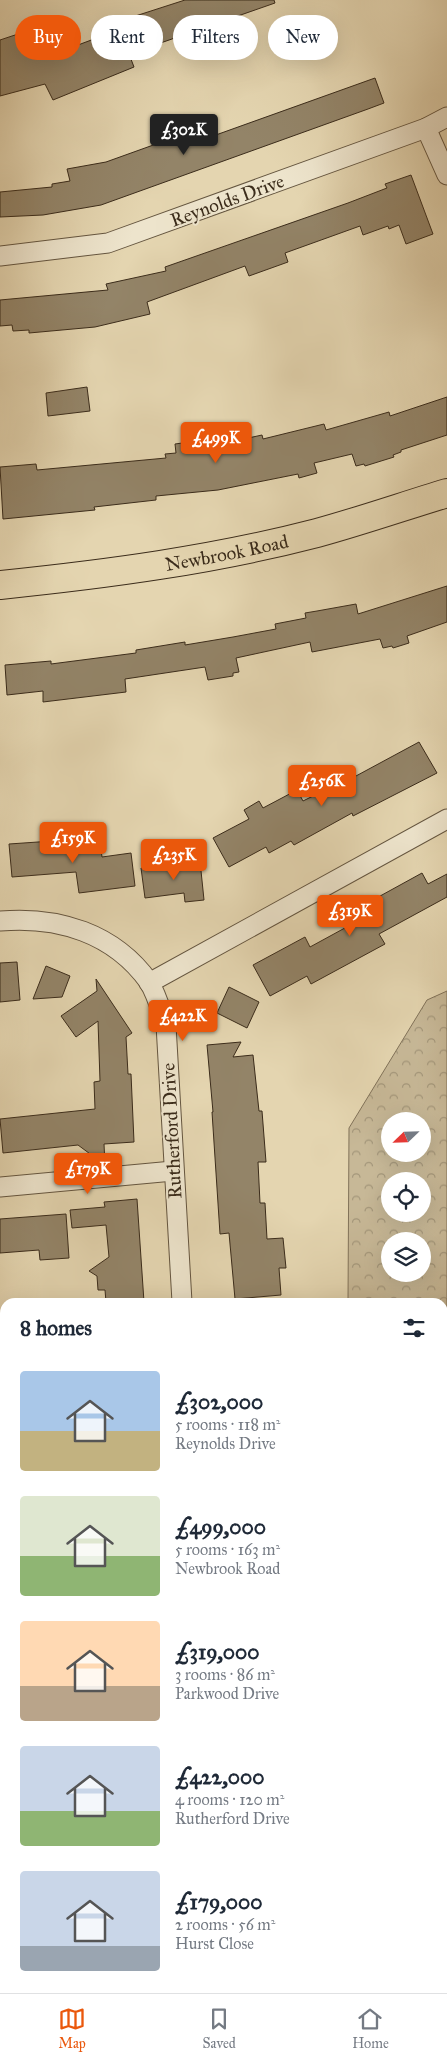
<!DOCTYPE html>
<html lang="en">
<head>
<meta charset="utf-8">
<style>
	:root { --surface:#fff; --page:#f6f6f7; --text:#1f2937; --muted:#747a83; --line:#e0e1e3; --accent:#ea580c }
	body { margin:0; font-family:"IM FELL Great Primer",serif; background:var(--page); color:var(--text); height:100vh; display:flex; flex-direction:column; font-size:19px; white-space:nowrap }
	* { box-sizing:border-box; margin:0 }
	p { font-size:16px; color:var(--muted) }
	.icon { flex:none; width:28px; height:28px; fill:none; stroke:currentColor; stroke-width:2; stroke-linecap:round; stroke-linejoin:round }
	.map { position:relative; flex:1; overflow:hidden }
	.sheet { position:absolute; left:0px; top:1298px; width:448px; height:696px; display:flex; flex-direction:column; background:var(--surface); border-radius:15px 15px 0 0; box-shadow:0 5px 20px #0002 }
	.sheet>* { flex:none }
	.guide { position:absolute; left:15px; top:15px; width:418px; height:45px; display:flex; gap:10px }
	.needle { width:32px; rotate:247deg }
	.tools { position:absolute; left:381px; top:1112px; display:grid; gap:10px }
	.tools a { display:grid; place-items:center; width:50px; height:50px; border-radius:50%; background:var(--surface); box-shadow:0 5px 20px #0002; font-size:25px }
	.price { position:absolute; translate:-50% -42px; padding:0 11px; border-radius:5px; background:var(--accent); color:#fff; font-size:16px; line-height:32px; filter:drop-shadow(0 1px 2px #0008) }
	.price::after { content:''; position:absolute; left:50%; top:30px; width:15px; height:11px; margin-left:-8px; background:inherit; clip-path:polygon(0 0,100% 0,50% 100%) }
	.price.active { background:#222; color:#fff }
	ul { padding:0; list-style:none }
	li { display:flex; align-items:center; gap:15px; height:125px; padding:0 20px }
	li span { display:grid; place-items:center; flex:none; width:140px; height:100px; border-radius:5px; color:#555 }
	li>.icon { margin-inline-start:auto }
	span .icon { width:60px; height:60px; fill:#fffc; stroke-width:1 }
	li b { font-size:21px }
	h2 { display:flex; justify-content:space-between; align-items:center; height:60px; padding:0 20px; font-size:21px }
	.tag { padding:0 18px; border-radius:22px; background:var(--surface); box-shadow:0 5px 20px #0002; font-size:18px; line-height:45px }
	.tag.active { background:var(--accent); color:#fff }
	.dock { display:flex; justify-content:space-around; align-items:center; height:70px; border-top:1px solid var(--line); background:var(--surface); font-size:14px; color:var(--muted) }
	.dock a { display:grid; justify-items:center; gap:2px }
	.dock .active { color:var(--accent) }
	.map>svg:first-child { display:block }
	.park { fill:url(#park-crowns); stroke:#817259; fill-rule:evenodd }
	.building { fill:#938468; stroke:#3b2c1b }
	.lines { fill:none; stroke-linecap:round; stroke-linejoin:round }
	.street-casing { stroke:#655640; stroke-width:21 }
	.highway-casing { stroke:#3b2c1b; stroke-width:30 }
	.street { stroke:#ede4cc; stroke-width:19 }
	.highway { stroke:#e4d5b0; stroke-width:28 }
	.labels { text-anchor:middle; stroke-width:4; stroke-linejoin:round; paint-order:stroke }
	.street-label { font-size:19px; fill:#3b2c1b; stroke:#ede4cc }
</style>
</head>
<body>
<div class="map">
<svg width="447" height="1993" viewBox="0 0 447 1993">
	<defs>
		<pattern id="park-crowns" width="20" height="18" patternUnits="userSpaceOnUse" patternTransform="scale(1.25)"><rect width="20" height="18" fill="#c7b897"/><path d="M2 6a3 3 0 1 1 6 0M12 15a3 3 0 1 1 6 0" fill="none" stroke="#a3967a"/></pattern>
	</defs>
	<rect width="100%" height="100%" fill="#e4d5b0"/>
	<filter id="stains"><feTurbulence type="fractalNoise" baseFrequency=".004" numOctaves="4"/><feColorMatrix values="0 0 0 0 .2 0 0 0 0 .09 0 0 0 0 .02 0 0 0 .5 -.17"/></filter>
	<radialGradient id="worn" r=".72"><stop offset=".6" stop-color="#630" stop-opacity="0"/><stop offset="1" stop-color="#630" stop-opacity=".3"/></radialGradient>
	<path class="park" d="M447,991V1993H0V1593L5,1592V1989H442V1302H348L349,1128L427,1000ZM390,1121H422V1154H390ZM390,1181H422V1214H390ZM390,1241H422V1274H390Z"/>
	<g class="building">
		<polygon points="185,0 274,0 275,3 129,54 134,67 53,100 45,84 0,96 0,40 18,34 26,56 66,38 70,48 126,27 123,20"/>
		<polygon points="375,78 384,103 368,109 101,205 43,215 0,217 0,192 52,187 52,184 70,181 67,169 106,162 209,125 213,136"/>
		<polygon points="411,175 433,234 406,244 399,225 389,229 388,226 363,235 360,226 285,253 288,262 249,276 245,266 147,302 150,314 95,327 29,333 29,330 13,331 12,325 0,326 0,300 108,290 106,284 166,271 165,267 348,203 387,188 385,184"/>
		<polygon points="87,387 90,411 48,416 46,393"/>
		<polygon points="447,397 447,435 401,450 401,452 393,455 394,457 365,466 364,464 356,466 352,454 314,463 317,473 299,478 298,474 218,490 156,496 156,500 94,507 95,510 3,519 0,467 36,464 37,470 166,458 165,454 176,453 175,444 197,441 198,449 262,435 263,439 324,424 326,430 389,412 390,416"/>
		<polygon points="447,586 447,622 407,636 409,643 393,648 392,646 383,648 380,639 312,652 310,642 236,658 239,672 233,673 233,676 208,680 205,667 125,679 126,692 43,702 43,691 7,695 5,665 51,661 51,664 136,653 136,650 185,642 185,645 233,637 276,629 275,624 306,618 305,613 317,611 356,604 358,614"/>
		<polygon points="419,742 437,773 353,816 352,813 294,845 291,841 269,853 266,847 229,867 213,838 249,819 244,810 259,801 263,808 297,790 303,801 329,788 330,790"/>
		<polygon points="67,840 68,847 100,843 102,857 131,853 135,886 79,893 76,872 12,877 9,844"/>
		<polygon points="200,861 204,900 185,902 184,893 145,898 141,868"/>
		<polygon points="422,873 428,884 447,874 447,897 379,934 385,944 311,984 307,976 270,996 253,965 305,937 310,947 376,911 371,901"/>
		<polygon points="17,962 20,1000 0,1002 0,963"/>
		<polygon points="46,966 70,976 62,997 33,999"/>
		<polygon points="96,979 132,1033 126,1037 128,1074 131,1074 134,1142 104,1144 105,1165 78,1145 3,1153 0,1119 95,1109 94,1082 100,1081 98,1021 76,1037 61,1016 97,991"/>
		<polygon points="229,987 259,1002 247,1028 217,1013"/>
		<polygon points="241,1042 233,1057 253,1055 259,1111 262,1111 266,1162 258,1162 260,1203 265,1203 267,1239 283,1238 286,1268 279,1268 281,1295 235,1299 229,1233 220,1234 212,1112 213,1112 207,1045"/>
		<polygon points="137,1199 144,1302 106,1302 105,1290 98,1290 97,1276 89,1271 109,1257 106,1225 72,1228 70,1210 105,1207 104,1202"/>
		<polygon points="66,1214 69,1258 40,1260 39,1250 0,1253 0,1219"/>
	</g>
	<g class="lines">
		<defs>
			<g id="street">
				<polyline points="426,128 447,175"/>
				<polyline points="0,256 108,243 426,128 447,117"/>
				<path d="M0,921C58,916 114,933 149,982C157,995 161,1011 166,1025L182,1302"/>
				<polyline points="149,983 447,819"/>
				<polyline points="0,1187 173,1171"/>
				<polyline points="0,1453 5,1452"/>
			</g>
			<g id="highway">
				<path id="s1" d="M0,585C107,574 213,560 317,533C361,521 404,506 447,493"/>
			</g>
		</defs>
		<use href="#street" class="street-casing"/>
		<use href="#highway" class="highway-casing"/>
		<use href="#street" class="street"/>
		<use href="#highway" class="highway"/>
	</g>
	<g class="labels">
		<g class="street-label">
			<text transform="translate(227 200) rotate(-20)" y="7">Reynolds Drive</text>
			<text dy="7" stroke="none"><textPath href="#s1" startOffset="229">Newbrook Road</textPath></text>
			<text transform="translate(171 1131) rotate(-93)" y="7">Rutherford Drive</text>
		</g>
	</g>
	<rect width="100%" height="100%" filter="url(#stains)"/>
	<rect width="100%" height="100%" fill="url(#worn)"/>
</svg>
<div class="tools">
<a><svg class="needle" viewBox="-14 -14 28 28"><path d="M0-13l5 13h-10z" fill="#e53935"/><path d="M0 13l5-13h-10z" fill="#747a83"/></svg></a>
<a><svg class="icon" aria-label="locate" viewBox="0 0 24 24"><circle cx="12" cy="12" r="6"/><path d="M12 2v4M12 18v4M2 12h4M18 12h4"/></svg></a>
<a><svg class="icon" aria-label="layers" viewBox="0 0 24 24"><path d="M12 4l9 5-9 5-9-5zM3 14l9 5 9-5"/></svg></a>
</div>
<b class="price active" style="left:184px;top:156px">£302K</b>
<b class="price" style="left:216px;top:464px">£499K</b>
<b class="price" style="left:322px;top:807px">£256K</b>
<b class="price" style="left:73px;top:864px">£159K</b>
<b class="price" style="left:174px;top:881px">£235K</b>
<b class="price" style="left:350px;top:937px">£319K</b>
<b class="price" style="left:183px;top:1042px">£422K</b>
<b class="price" style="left:88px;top:1195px">£179K</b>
<div class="guide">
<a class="tag active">Buy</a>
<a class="tag">Rent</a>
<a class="tag">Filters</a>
<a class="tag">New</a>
</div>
<section class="sheet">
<h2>8 homes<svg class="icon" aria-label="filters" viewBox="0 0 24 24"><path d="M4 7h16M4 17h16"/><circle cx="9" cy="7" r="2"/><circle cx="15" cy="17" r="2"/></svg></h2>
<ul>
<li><span style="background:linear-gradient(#a9c7e8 60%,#c2b280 0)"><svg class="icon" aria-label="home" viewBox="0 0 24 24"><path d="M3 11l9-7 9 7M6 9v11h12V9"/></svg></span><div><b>£302,000</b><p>5 rooms · 118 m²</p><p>Reynolds Drive</p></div></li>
<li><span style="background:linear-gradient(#dfe7d0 60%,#8fb573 0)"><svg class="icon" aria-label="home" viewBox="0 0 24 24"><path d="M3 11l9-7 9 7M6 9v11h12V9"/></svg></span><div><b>£499,000</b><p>5 rooms · 163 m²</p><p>Newbrook Road</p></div></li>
<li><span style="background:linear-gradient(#ffd9b3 65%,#b9a48a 0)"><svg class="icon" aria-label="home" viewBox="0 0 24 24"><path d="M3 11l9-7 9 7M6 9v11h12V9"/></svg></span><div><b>£319,000</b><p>3 rooms · 86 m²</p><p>Parkwood Drive</p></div></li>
<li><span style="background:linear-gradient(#c9d6e8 65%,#8fb573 0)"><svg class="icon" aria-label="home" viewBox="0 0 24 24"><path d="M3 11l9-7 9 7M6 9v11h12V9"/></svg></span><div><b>£422,000</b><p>4 rooms · 120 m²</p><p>Rutherford Drive</p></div></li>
<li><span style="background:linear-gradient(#c9d6e8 75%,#9aa5b1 0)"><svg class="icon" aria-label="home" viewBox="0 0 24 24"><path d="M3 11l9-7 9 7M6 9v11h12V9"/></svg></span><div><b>£179,000</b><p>2 rooms · 56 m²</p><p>Hurst Close</p></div></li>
</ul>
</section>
</div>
<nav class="dock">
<a class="active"><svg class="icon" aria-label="map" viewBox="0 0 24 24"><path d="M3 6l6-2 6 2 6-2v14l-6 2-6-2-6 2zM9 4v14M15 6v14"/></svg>Map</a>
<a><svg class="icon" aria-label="saved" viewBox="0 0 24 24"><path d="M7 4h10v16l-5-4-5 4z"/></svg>Saved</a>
<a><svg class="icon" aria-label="home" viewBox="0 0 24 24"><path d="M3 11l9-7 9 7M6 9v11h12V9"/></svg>Home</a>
</nav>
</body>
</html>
